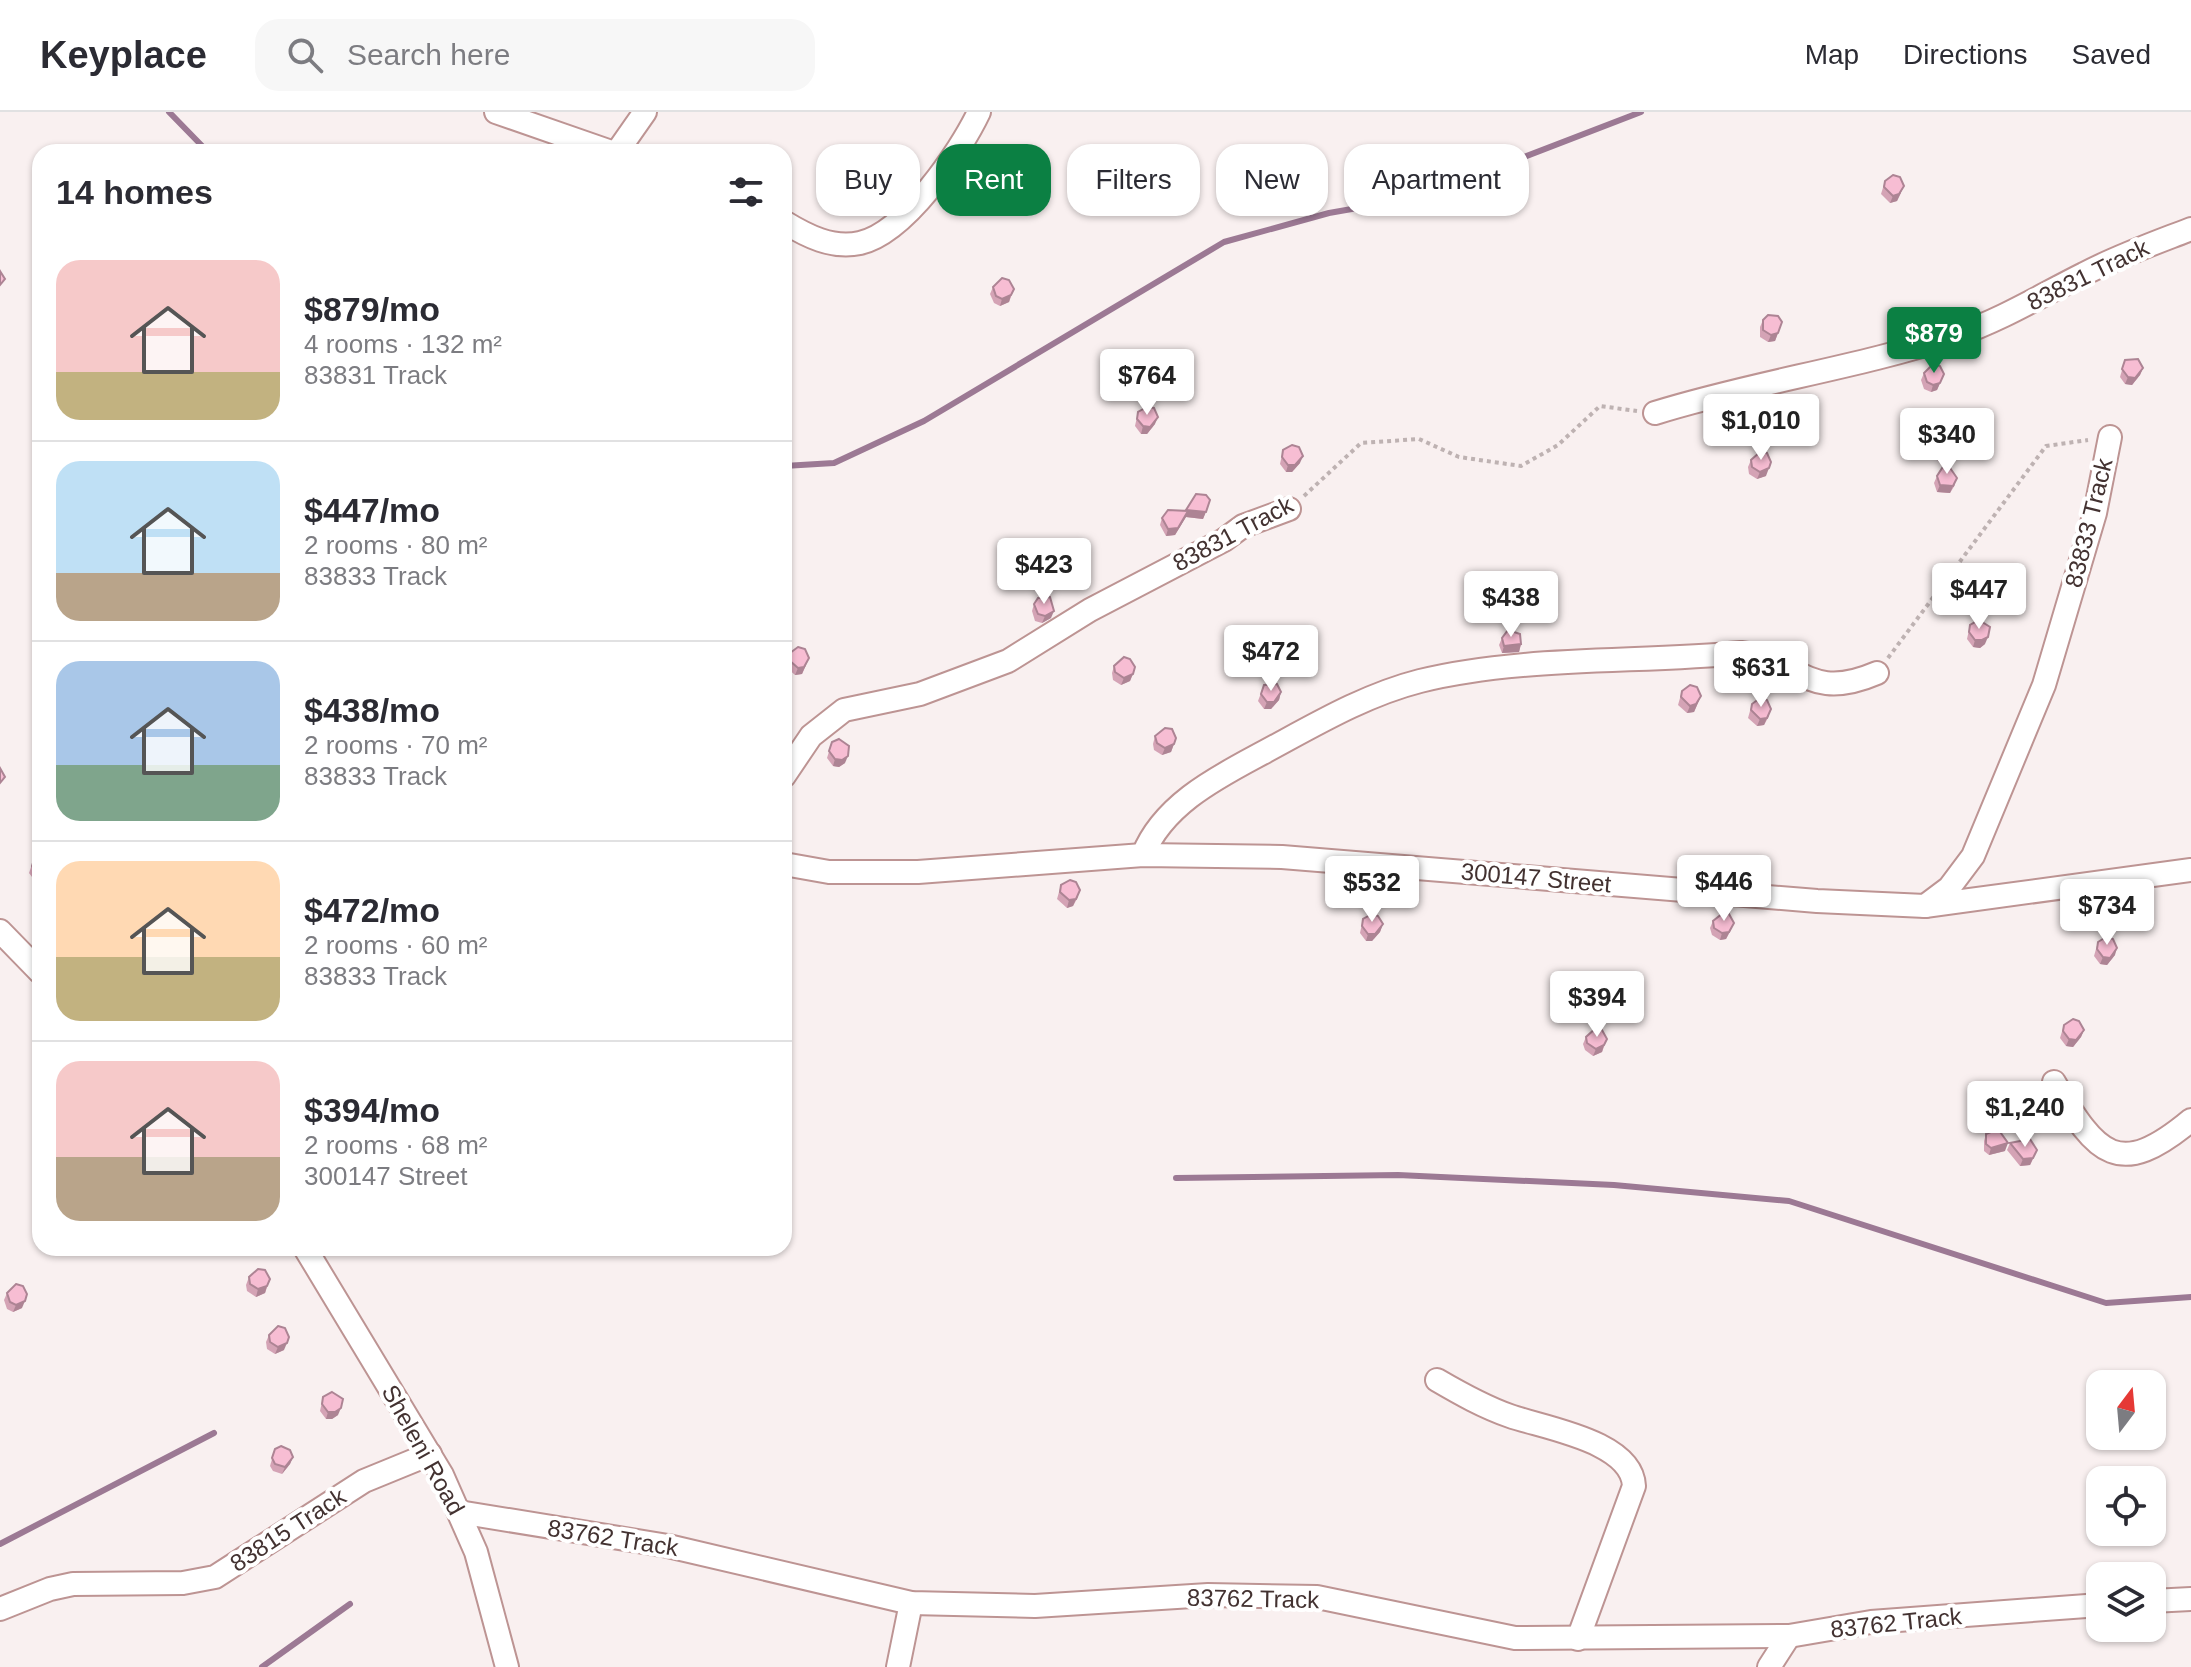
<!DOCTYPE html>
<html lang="en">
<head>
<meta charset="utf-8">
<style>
	:root { --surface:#fff; --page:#f7f7f7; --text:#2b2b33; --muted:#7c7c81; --line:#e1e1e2; --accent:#0b8043 }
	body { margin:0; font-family:Helvetica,sans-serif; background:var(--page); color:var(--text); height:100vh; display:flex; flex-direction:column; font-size:30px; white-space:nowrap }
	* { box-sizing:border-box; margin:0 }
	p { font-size:26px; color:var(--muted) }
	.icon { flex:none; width:44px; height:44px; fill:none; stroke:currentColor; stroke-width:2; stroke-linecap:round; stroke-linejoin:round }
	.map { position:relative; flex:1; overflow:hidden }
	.details { position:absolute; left:32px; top:32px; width:760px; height:1112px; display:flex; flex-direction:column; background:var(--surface); border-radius:24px; box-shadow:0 2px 6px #0004 }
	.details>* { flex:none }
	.hud { position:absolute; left:816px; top:32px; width:760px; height:72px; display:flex; gap:16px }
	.needle { width:52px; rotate:16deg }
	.buttons { position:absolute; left:2086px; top:1258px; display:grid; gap:16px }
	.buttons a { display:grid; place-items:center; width:80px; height:80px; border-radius:16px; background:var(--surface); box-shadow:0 2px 6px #0004; font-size:40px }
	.price { position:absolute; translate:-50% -68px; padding:0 18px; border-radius:8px; background:#fff; color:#222; font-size:26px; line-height:52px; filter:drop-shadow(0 2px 4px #0008) }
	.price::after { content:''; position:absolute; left:50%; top:48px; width:24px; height:18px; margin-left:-12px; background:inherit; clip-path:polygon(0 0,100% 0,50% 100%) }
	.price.current { background:var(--accent); color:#fff }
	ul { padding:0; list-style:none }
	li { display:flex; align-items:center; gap:24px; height:200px; padding:0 24px }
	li+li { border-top:2px solid var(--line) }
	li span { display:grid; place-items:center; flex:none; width:224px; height:160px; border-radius:24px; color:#555 }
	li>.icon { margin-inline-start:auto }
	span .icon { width:96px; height:96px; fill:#fffc; stroke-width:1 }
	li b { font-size:34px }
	h2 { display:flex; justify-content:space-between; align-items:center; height:96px; padding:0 24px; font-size:34px }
	.chip { padding:0 28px; border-radius:24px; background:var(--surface); box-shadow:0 2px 6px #0004; font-size:28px; line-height:72px }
	.chip.current { background:var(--accent); color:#fff }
	header { display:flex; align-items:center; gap:48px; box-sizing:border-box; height:112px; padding:0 40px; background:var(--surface); border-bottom:2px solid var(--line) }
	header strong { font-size:38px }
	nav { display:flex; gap:44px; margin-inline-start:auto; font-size:28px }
	.search { width:560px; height:72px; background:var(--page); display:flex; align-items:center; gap:20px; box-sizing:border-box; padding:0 28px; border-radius:24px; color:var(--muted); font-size:30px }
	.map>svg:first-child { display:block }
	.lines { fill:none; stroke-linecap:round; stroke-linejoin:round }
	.stream { stroke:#9c7994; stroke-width:6 }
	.minor-casing { stroke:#bd9493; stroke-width:26 }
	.path { stroke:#beb2b2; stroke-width:4; stroke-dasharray:4 4; stroke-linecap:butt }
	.minor { stroke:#fff; stroke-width:22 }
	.wall { fill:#d4a3b5 }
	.shaded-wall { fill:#ad8494 }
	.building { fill:#f7bdd3; stroke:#ad8494; stroke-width:2 }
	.labels { text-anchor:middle; stroke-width:8; stroke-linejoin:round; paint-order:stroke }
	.street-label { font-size:24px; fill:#433231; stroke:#fff }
</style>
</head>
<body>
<header>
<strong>Keyplace</strong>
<div class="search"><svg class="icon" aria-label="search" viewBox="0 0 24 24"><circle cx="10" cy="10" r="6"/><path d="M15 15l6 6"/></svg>Search here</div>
<nav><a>Map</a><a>Directions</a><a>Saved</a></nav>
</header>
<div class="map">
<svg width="2191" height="1555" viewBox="0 0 2191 1555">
	<rect width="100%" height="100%" fill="#f9f0f0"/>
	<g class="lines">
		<g class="stream">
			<polyline points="169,0 208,40"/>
			<polyline points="784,354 834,351 924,309 1224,130 1329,101 1420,85 1641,0"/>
			<polyline points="1176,1066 1398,1063 1614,1073 1789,1089 2106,1191 2191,1185"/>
			<polyline points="0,1432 214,1321"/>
			<polyline points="262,1555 350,1492"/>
		</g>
		<defs>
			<g id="minor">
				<polyline points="496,0 611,40"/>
				<polyline points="617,40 645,0"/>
				<path d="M784,110C807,124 832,137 860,131C905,121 960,40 979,0"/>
				<path d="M1655,301C1754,270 1858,256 1957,223C2001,208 2042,183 2084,162C2118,144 2155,131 2191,117"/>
				<polyline points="784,664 811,624 844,598 920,582 1008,549 1090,498 1224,428 1243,414 1289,397"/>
				<path d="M1143,743C1162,695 1212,668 1255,645C1308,617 1361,584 1420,569C1520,544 1639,551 1741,541C1801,548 1807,591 1877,561"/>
				<polyline points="784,752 829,760 918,760 1143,743 1282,745 1817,789 1925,794 2191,758"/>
				<polyline points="1925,794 1949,776 1973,744 2044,573 2095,401 2110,325"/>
				<polyline points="0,819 40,860"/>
				<path d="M2054,970C2097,1044 2119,1068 2191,1008"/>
				<polyline points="305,1136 442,1363 476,1440 507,1555"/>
				<path d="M1437,1268C1461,1282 1484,1295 1510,1304C1544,1316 1632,1329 1634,1374L1578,1527"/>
				<polyline points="459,1400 668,1434 911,1491 1035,1494 1208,1483 1317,1485 1515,1526 1789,1524 1871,1510 2100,1493"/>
				<polyline points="2152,1489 2191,1487"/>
				<polyline points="0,1497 50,1477 73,1472 183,1471 215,1465 364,1369 430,1342"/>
				<polyline points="898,1555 911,1491"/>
				<polyline points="1769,1555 1789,1524"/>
			</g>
		</defs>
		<use href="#minor" class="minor-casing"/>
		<g class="path">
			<polyline points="1304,384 1361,331 1419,327 1459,345 1521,354 1558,333 1600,294 1637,299"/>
			<polyline points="1888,546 2046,334 2088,328"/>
		</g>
		<use href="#minor" class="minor"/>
	</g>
	<g class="wall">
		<polygon points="1885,69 1901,81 1897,89 1890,91 1881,82"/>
		<polygon points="993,175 1014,177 1009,190 1000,194 994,191 990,182"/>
		<polygon points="1763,208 1782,210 1775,229 1768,230 1760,225 1760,215"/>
		<polygon points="2125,248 2143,256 2140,263 2132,273 2125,272 2120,265"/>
		<polygon points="1924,261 1944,262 1937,278 1931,280 1924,277 1921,268"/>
		<polygon points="1138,300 1155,312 1147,322 1141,322 1135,314"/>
		<polygon points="1939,326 1955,373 1950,381 1937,380 1934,371 1937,364 1943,355 1933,343"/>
		<polygon points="1283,338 1300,351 1292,360 1286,360 1280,352"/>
		<polygon points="1751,348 1766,364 1757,367 1749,362 1748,355"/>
		<polygon points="1210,388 1203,407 1186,405 1175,423 1166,424 1160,413 1162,406 1186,399"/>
		<polygon points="1034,492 1051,506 1042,511 1035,509 1032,499"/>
		<polygon points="1970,513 1985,532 1980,536 1973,535 1967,527"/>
		<polygon points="1502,526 1521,532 1519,540 1502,541 1499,533"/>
		<polygon points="790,541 806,553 802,562 795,563 786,555"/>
		<polygon points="1114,554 1135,555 1130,569 1121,573 1113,568 1112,561"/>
		<polygon points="1264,573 1281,580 1279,588 1271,597 1264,597 1258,589"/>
		<polygon points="1682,579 1701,584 1694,600 1687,601 1678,593"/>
		<polygon points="1752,592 1769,604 1764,613 1757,614 1748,606"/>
		<polygon points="1155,624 1176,626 1171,640 1162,643 1154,638 1153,632"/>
		<polygon points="832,630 845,651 839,655 833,654 827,646"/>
		<polygon points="35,744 40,769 35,769 29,761"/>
		<polygon points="1061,773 1078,785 1073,794 1067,796 1057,787"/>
		<polygon points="1363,807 1383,812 1380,820 1372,829 1366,829 1360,821"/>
		<polygon points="1713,809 1731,818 1726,827 1720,828 1712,823 1710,816"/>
		<polygon points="2098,830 2115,843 2107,853 2100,852 2094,844"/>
		<polygon points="2064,913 2084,918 2081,925 2073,935 2066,934 2060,926"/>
		<polygon points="1586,925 1607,927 1602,940 1593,944 1585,938 1583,932"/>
		<polygon points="1986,1022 2005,1039 1989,1043 1984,1039 1984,1029"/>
		<polygon points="2010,1031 2037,1038 2030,1053 2020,1054 2007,1038"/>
		<polygon points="249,1165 270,1167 265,1181 256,1185 247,1179 246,1173"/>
		<polygon points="7,1181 22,1196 13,1200 7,1197 4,1188"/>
		<polygon points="269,1223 284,1238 275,1242 267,1237 266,1230"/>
		<polygon points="323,1285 338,1303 332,1307 326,1307 320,1299"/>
		<polygon points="275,1337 293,1345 290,1352 282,1362 273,1359 270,1354"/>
	</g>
	<g class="shaded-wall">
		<polygon points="1904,74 1897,89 1890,91 1893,84"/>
		<polygon points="1011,183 1009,190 1000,194 1002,187"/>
		<polygon points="1778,221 1775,229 1768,230 1771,223"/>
		<polygon points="2143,256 2140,263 2132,273 2125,272 2128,265"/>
		<polygon points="1944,262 1937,278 1931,280 1933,273"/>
		<polygon points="1158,305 1155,312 1147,322 1141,322 1143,314"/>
		<polygon points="1303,344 1300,351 1292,360 1286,360 1288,353"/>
		<polygon points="1769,356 1766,364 1757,367 1760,360"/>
		<polygon points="1957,366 1950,381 1937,380 1940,373"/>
		<polygon points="1186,398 1206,400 1203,407 1186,405 1175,423 1166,424 1168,417"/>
		<polygon points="1054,499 1051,506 1042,511 1045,504"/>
		<polygon points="1988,525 1985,532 1980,536 1973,535 1975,528"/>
		<polygon points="1521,532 1519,540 1502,541 1504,534"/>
		<polygon points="809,546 802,562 795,563 798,556"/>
		<polygon points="1133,562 1130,569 1121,573 1124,566"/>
		<polygon points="1281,580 1279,588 1271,597 1264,597 1267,590"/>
		<polygon points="1701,584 1694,600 1687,601 1690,594"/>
		<polygon points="1771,597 1764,613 1757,614 1760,607"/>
		<polygon points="1174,632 1171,640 1162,643 1165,636"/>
		<polygon points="848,644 845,651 839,655 833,654 835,647"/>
		<polygon points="37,762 40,762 40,769 35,769"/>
		<polygon points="1080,778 1073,794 1067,796 1069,788"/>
		<polygon points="1734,811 1726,827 1720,828 1722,821"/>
		<polygon points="1383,812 1380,820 1372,829 1366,829 1368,822"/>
		<polygon points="2117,836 2115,843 2107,853 2100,852 2103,845"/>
		<polygon points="2084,918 2081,925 2073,935 2066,934 2069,927"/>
		<polygon points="1604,933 1602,940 1593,944 1596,937"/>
		<polygon points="2008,1031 2005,1039 1989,1043 1991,1036"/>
		<polygon points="2037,1038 2030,1053 2020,1054 2023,1047"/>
		<polygon points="267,1174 265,1181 256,1185 258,1177"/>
		<polygon points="25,1189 22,1196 13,1200 16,1193"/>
		<polygon points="287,1231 284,1238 275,1242 278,1235"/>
		<polygon points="341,1296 338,1303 332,1307 326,1307 328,1300"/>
		<polygon points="293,1345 290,1352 282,1362 285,1355"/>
	</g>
	<g class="building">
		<polygon points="1893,63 1900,65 1904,74 1899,82 1893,84 1884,75 1885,69"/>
		<polygon points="0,159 5,167 0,173"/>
		<polygon points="1002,166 1009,168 1014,177 1011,183 1002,187 996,184 993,175"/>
		<polygon points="1768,203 1778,204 1782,210 1778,221 1771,223 1763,218 1763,208"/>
		<polygon points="784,237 789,245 787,252 784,253"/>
		<polygon points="2138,247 2143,256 2135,266 2128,265 2122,257 2125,248"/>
		<polygon points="1933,252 1940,254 1944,262 1940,271 1933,273 1927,270 1924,261"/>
		<polygon points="1147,295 1154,296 1158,305 1150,315 1143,314 1137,307 1138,300"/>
		<polygon points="1945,324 1956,331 1948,352 1936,336 1939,326"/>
		<polygon points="1292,333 1299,335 1303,344 1295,353 1288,353 1282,345 1283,338"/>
		<polygon points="1760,340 1767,341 1771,350 1769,356 1760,360 1752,355 1751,348"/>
		<polygon points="1946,350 1957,366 1953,374 1940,373 1937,364"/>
		<polygon points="1196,382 1206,383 1210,388 1206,400 1186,398"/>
		<polygon points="1168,398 1188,399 1178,416 1168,417 1162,406"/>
		<polygon points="1050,485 1054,499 1045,504 1038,502 1034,492 1038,486"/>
		<polygon points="1979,508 1990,515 1988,525 1982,528 1975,528 1969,520 1970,513"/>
		<polygon points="1508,518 1520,522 1521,532 1504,534 1502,526"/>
		<polygon points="798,535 805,537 809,546 804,555 798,556 789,548 790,541"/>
		<polygon points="1124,545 1130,547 1135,555 1133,562 1124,566 1115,560 1114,554"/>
		<polygon points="1277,572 1281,580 1274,590 1267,590 1261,582 1264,573"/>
		<polygon points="1690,573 1697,575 1701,584 1696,592 1690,594 1681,585 1682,579"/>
		<polygon points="1760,586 1767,588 1771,597 1767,606 1760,607 1751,598 1752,592"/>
		<polygon points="1165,616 1172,617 1176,626 1174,632 1165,636 1157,631 1155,624"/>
		<polygon points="839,627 849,634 848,644 842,648 835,647 829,639 832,630"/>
		<polygon points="0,656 5,665 0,671"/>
		<polygon points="35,744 40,744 40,762 37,762 32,754"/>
		<polygon points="1070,768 1076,770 1080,778 1076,787 1069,788 1060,780 1061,773"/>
		<polygon points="1723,801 1729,802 1734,811 1729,820 1722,821 1714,816 1713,809"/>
		<polygon points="1372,802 1378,804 1383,812 1375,822 1368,822 1362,814 1363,807"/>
		<polygon points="2106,825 2113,827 2117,836 2110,846 2103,845 2097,837 2098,830"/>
		<polygon points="2073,907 2079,909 2084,918 2076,928 2069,927 2063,919 2064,913"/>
		<polygon points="1596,916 1602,918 1607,927 1604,933 1596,937 1587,931 1586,925"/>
		<polygon points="1998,1017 2008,1031 1991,1036 1986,1032 1986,1022"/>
		<polygon points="2030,1027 2037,1038 2033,1046 2023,1047 2010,1031"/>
		<polygon points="258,1157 265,1158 270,1167 267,1174 258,1177 250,1172 249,1165"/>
		<polygon points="16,1172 23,1174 27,1182 25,1189 16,1193 10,1190 7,1181"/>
		<polygon points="278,1214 285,1216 289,1225 287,1231 278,1235 270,1230 269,1223"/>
		<polygon points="332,1280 343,1287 341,1296 335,1300 328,1300 322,1292 323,1285"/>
		<polygon points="281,1334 290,1338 293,1345 285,1355 275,1352 272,1346 275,1337"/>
	</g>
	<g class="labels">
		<g class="street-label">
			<text transform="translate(2088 163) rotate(-26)" y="8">83831 Track</text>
			<text transform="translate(2089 411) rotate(-76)" y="8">83833 Track</text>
			<text transform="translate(1233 422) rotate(-28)" y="8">83831 Track</text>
			<text transform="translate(1536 766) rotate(5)" y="8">300147 Street</text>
			<text transform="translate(423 1338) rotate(61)" y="8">Sheleni Road</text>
			<text transform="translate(288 1418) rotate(-33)" y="8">83815 Track</text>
			<text transform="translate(613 1426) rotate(9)" y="8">83762 Track</text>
			<text transform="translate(1253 1487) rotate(1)" y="8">83762 Track</text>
			<text transform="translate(1896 1511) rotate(-6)" y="8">83762 Track</text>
		</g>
	</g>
</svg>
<div class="buttons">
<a><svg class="needle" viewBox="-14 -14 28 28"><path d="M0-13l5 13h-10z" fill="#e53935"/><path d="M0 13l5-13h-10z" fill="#7c7c81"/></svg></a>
<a><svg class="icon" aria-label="locate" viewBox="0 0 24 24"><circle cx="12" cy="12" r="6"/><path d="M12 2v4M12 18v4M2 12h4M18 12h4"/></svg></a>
<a><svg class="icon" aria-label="layers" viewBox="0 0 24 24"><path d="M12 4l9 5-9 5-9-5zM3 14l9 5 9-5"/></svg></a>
</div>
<b class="price current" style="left:1934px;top:263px">$879</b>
<b class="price" style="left:1147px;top:305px">$764</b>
<b class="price" style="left:1761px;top:350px">$1,010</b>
<b class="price" style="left:1947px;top:364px">$340</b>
<b class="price" style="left:1044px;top:494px">$423</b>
<b class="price" style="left:1979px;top:519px">$447</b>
<b class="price" style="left:1511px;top:527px">$438</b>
<b class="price" style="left:1271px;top:581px">$472</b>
<b class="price" style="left:1761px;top:597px">$631</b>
<b class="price" style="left:1724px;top:811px">$446</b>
<b class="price" style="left:1372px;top:812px">$532</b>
<b class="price" style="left:2107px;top:835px">$734</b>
<b class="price" style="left:1597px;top:927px">$394</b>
<b class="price" style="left:2025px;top:1037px">$1,240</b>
<div class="hud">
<a class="chip">Buy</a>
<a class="chip current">Rent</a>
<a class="chip">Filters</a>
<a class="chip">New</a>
<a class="chip">Apartment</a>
</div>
<section class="details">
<h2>14 homes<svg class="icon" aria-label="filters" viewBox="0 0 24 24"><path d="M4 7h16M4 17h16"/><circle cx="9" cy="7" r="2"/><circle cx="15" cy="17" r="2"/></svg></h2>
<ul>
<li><span style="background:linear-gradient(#f6c9c9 70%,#c2b280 0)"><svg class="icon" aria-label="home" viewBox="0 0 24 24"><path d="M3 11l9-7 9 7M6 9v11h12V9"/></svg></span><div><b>$879/mo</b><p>4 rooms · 132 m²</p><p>83831 Track</p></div></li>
<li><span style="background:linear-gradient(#bfe0f5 70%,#b9a48a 0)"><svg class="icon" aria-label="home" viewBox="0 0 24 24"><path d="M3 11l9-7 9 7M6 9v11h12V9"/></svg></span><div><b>$447/mo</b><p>2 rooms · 80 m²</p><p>83833 Track</p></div></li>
<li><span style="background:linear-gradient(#a9c7e8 65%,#7fa58c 0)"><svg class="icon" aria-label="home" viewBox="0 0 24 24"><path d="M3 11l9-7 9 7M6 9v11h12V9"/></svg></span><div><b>$438/mo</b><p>2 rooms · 70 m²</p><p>83833 Track</p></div></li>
<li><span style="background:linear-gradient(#ffd9b3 60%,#c2b280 0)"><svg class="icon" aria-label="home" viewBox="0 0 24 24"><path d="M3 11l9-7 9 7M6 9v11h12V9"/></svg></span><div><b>$472/mo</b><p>2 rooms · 60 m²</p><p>83833 Track</p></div></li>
<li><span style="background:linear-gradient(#f6c9c9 60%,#b9a48a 0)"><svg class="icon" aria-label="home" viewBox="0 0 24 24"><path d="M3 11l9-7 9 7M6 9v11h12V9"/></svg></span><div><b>$394/mo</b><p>2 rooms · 68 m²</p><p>300147 Street</p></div></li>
</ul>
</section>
</div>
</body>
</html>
